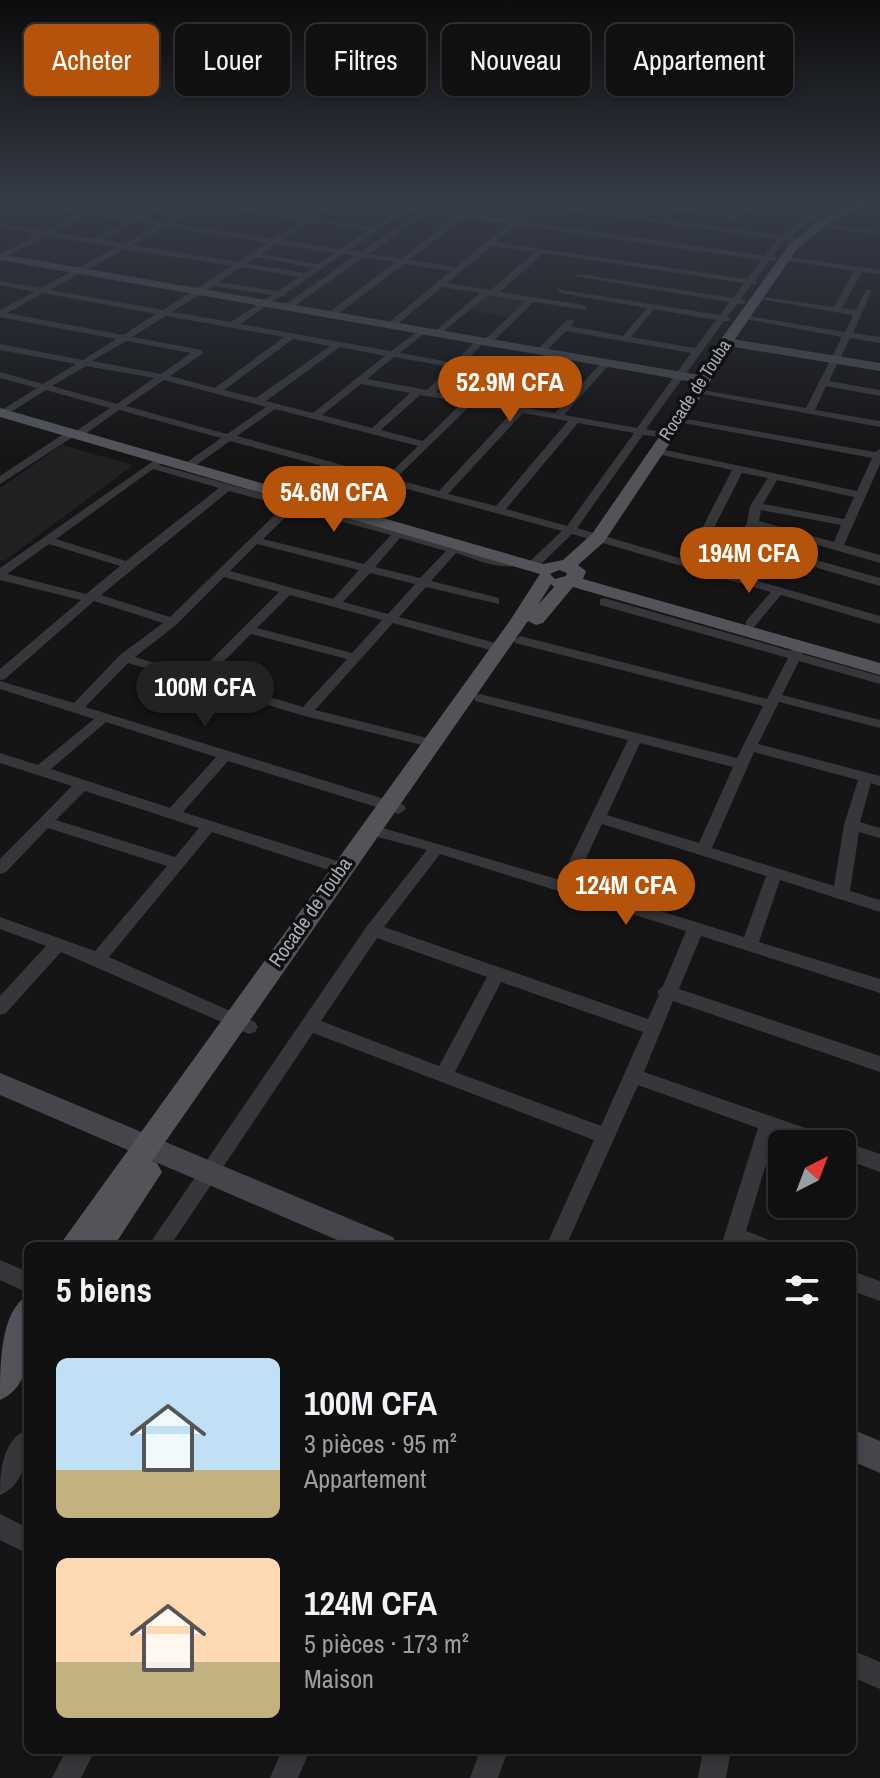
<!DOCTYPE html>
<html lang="fr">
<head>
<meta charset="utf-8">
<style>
	:root { --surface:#101010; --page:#1e1e1e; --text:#f1f3f6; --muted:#9c9d9f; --line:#303030; --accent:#b45309 }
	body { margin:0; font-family:"Archivo Narrow",sans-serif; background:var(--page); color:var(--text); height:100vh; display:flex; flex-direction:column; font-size:30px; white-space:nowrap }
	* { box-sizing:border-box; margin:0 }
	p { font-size:26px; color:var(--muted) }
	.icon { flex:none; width:44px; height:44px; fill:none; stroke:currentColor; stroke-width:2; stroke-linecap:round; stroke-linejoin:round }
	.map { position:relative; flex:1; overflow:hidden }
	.sheet { position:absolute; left:24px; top:1242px; width:832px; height:512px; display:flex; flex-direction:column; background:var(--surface); border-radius:12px; box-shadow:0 4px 12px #0003,0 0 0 2px var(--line) }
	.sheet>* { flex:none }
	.banner { position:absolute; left:24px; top:24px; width:832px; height:72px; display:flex; gap:16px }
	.needle { width:52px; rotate:42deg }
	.tools { position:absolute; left:768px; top:1130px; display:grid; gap:16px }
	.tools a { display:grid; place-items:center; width:88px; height:88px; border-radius:12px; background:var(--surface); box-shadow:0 4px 12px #0003,0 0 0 2px var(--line); font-size:40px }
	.price { position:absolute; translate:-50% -68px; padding:0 18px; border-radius:28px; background:var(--accent); color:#fff; font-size:26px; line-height:52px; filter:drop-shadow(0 2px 4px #0008) }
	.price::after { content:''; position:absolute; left:50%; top:48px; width:24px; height:18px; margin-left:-12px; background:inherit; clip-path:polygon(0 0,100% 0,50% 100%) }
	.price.on { background:#222; color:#fff }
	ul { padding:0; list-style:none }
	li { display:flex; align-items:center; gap:24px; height:200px; padding:0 32px }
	li span { display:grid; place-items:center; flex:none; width:224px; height:160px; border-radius:12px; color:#555 }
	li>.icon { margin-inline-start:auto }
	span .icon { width:96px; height:96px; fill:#fffc; stroke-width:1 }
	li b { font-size:34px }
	h2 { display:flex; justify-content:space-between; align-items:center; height:96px; padding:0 32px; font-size:34px }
	.chip { padding:0 28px; border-radius:12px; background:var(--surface); box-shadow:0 4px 12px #0003,0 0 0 2px var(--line); font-size:28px; line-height:72px }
	.chip.on { background:var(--accent); color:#fff }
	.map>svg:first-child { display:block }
	.built { fill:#212123 }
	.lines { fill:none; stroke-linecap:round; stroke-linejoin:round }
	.street { fill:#36373b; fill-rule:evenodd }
	.secondary { fill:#44464b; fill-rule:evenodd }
	.primary { fill:#52545a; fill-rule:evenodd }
	.labels { text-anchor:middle; stroke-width:7; stroke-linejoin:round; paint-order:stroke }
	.far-street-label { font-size:18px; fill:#a7adb6; stroke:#101011 }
	.street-label { font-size:20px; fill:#a7adb6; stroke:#101011 }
</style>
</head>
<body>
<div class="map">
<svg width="880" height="1778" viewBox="0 0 880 1778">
	<rect width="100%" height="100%" fill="#151516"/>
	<g class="built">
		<polygon points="487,294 530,301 512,317 469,310"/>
		<polygon points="62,445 133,465 4,561 0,560 0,488"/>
	</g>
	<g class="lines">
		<g class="street">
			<path d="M11,201L86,210L104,201H112L94,211L134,217L166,201H174L142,219L164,222L197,204L195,201H211L308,217L331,201H339L316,218L374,227L400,209L356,201L406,205L411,203L414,206L425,208L435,201H443L433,209L461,213L478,201H485L469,214L513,220L537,201H544L543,203L781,235C801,221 830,201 855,201L808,224L789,236L794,237V241L784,240L772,257H776V261H769L755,280L757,284H752L740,299L745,300V304H737L727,317L731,319L730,321H724L646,429L670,434V438L643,435L577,528L686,560L732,470L652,453L651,451L656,448L857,491L872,458L678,422L675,421V417L875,452L880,449V464L844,545L880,555V563L756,527L749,541L880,578V586L745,547L730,573L880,616V624L781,595L754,627H746V621L771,592L572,534L536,569H528V563L562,531L230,441L191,469H183V465L221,438L119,410L81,437H73L0,484V476L68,431H76L110,408L46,390L6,415H0V411L37,388L0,378V372L43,384L76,364L0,350V344L83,360L116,339L0,317V310L34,292L0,285V281L41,288L116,247L47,236L0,259V254L38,234L0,228V224L45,231L80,213ZM205,205L302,220L274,239L172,223ZM539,206L777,239L765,256L521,221ZM408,210L420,212L361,252L349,250ZM428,213L456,217L401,259L369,254ZM88,215L127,221L92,239L53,232ZM464,218L509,224L456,267L409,260ZM310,221L369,230L340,249L282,240ZM136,222L157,225L123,244L101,240ZM516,225L762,260L747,279L496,242ZM166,227L268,243L238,262L132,245ZM276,244L335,253L318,264L261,254ZM492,246L535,252L491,290L447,283ZM125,249L232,266L163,310L50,290ZM543,253L744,283L733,298L578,274L574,276L729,302L720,315L557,289L560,293L647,308L623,336L570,326L575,321L568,319L538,349V353H544L566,331L691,353L637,428L564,415L609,365V361H603L580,386L463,364L483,343L490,344L534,302L586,310V306L583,305L500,292ZM343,254L355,256L284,305V309H290L364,257L396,262L328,313V317H334L404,264L451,271L388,323V327H394L442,287L480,293L435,331L434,333L438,336L488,295L526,301L484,340L477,339L454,363L400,353L425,333V329L422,328L391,351L240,324L281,296H286V293ZM256,257L313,268L305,273L247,264ZM241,267L299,277L278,291L219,282ZM213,286L272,295L231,322L172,312ZM43,293L156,314L123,335L7,313ZM654,309L716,320L695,348L631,337ZM166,316L284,337L215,388L170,376L202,354V350L132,337ZM293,339L330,346L256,398L224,390ZM126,341L191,353L161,374L92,361ZM340,347L385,356L313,413L266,401ZM394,357L450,367L427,390L367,379ZM86,366L154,378L117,404L52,386ZM458,369L576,390L555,413L436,392ZM164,380L266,407L227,434L126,406ZM361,384L410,393L372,428L322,415ZM420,395L463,402L423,441L381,430ZM472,404L513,411L439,491L395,479ZM275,409L418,446L386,477L237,436ZM523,413L568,421L496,506L448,494ZM578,423L634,433L567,526L506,509ZM742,473L768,478L750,506L747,523L720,570L696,563ZM777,480L854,497L844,519L763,504ZM761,510L841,525L834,542L759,521Z"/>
			<polygon points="611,201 631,201 733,214 739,209 742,201 748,201 747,206 761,201 771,201 745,212 728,224 724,222 729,218"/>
			<polygon points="819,223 880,231 880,235 816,227"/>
			<polygon points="785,256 880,270 880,274 862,272 842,308 856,310 866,290 872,290 853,333 880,337 880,343 850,338 829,381 880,390 880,396 826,386 815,410 880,421 880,427 692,392 697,389 806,408 842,337 739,318 743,315 845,332 853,315 753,298 757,296 834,307 854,271 782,260"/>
			<path d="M159,457L164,460L159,465L289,501L293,497H301L302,499L299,503L451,545L454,542H462L464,544L461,548L497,558L517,559L523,563C506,573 474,559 456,553L431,581L499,598V604L426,587L399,617L503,645V651H493L393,623L315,710L435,740L437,743L435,746L430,747L301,715L128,663L85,707L404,805L406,809L399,814L228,761L183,812L347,864L349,868L341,874L212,832L109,957L255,1022L258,1027L255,1032L249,1034L61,952L6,1013L0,1015V996L46,946L0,929V917L95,951L167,866L48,828L6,872L0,874V859L72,786L0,763V753L38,765L94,719L0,689V681L74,703L120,655L163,623L94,601L5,679L0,680V669L81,600L0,580V568ZM153,469L219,488L126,561L56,539ZM229,491L284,506L170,617L101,595ZM294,509L391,535L364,564L263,539ZM400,538L446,551L420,578L375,567ZM49,544L120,566L86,594L7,574ZM257,544L359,570L333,599L230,571ZM370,573L415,584L388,614L343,602ZM224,577L279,592L196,675L135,657L176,625ZM290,595L382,620L352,653L257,628ZM251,634L347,659L303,707L207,678ZM106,722L216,757L170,808L51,769ZM85,791L199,828L175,857L56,820Z"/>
			<path d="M604,598L791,651L795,643H805L806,646L802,654L880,676V684L799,661L782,695L880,720V728L779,702L758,744L880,776V786L871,783L860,822L880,828V838L859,832L850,891L880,900V912L780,880L759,942L880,979V993L701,936L679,989L880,1056V1072L673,1001L644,1072L834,1138L836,1143L842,1141L880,1154V1172L842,1158V1144H803L775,1134L746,1231L767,1239L770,1246H721L758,1128L638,1085L566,1246H546L594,1140L313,1033L170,1246H148L367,926L427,850L378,837L375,833L378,829L383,828L560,880L628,740L475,701V695L480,694L737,758L763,706L515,643L514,640L520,636L767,699L788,658L600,605V599ZM640,743L733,767L699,843L607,815ZM754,752L858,780L844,825L834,886L712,848ZM602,824L766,876L744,937L574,884ZM440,854L686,931L663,986L657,992L659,995L648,1019L384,927ZM377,938L487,977L439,1066L321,1021ZM501,982L643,1032L601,1126L455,1072Z"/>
			<polygon points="0,1260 28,1272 28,1293 0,1280"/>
			<polygon points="852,1271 880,1281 880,1301 852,1291"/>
			<path d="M28,1429C28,1454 26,1484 0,1495C0,1471 2,1440 28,1429Z"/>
			<polygon points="0,1514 28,1528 28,1554 0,1540"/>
			<polygon points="852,1650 880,1662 880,1689 852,1677"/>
			<polygon points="66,1750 95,1750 81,1778 52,1778"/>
			<polygon points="282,1750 310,1750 298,1778 270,1778"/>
			<polygon points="480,1750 508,1750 498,1778 470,1778"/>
			<polygon points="703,1750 731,1750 726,1778 698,1778"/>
		</g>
		<g class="secondary">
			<polygon points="0,254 705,376 711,380 705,384 0,260"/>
			<polygon points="726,338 880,363 880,371 722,345 720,342"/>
			<polygon points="0,1073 393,1237 397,1246 351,1246 0,1095"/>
			<polygon points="852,1429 880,1441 880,1473 852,1461"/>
		</g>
		<g class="primary">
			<path d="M862,201H876L829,223L797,249L733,342L704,392L604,542L578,565L586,571L583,579L880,663V675L573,587L543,623L536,625L528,621L152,1161L157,1163L162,1172L114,1246H59L509,622L540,574L0,417V408L543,564L563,560L592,534L690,392L719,342L789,245L821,219ZM559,570L567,573L566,576L555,579L550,574ZM551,584L554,587L538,605Z"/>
			<path d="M28,1295C28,1331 39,1383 0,1400C0,1365 0,1311 28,1295Z"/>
		</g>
	</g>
	<linearGradient id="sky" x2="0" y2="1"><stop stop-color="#0c0c0c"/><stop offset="0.45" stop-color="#353b47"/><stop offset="1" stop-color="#353b47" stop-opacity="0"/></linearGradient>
	<rect width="880" height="450" fill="url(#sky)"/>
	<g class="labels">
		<g class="far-street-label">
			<text transform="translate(695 390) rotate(-57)" y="6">Rocade de Touba</text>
		</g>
		<g class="street-label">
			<text transform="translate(310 912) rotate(-55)" y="7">Rocade de Touba</text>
		</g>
	</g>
</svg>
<div class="tools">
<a><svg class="needle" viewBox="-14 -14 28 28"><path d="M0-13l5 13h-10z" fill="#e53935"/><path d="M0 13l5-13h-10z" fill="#9c9d9f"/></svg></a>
</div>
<b class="price" style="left:510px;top:424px">52.9M CFA</b>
<b class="price" style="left:334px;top:534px">54.6M CFA</b>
<b class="price" style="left:749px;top:595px">194M CFA</b>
<b class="price on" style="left:205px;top:729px">100M CFA</b>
<b class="price" style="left:626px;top:927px">124M CFA</b>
<div class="banner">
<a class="chip on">Acheter</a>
<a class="chip">Louer</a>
<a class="chip">Filtres</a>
<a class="chip">Nouveau</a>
<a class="chip">Appartement</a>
</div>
<section class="sheet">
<h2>5 biens<svg class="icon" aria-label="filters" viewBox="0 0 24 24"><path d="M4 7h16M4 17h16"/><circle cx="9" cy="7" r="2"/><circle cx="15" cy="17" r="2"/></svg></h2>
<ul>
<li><span style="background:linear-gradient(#bfe0f5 70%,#c2b280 0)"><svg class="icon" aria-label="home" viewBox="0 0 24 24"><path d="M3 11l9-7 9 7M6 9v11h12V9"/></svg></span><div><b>100M CFA</b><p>3 pièces · 95 m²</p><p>Appartement</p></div></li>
<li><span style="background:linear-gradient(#ffd9b3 65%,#c2b280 0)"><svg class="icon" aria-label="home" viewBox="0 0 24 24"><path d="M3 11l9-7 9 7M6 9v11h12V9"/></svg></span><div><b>124M CFA</b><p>5 pièces · 173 m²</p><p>Maison</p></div></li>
</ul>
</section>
</div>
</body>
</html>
